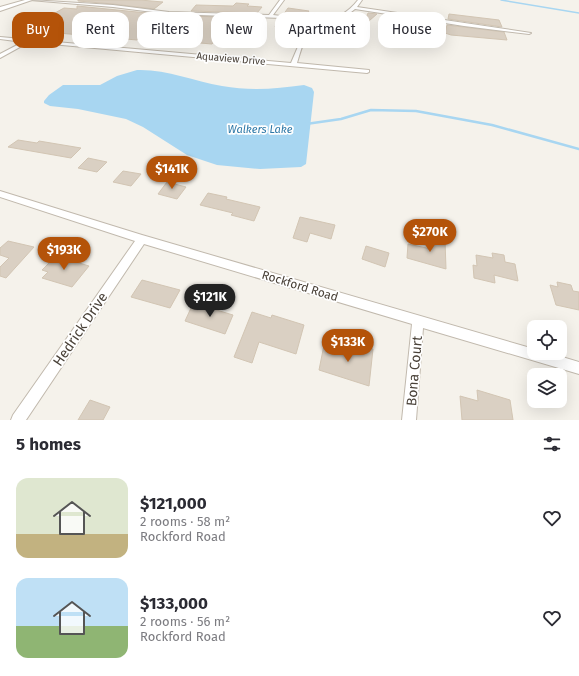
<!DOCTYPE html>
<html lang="en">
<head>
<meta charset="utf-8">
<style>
	:root { --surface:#fff; --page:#f2f2f3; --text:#2b2b33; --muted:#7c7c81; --accent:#b45309 }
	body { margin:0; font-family:"Fira Sans",sans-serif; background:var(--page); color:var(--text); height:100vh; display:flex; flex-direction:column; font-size:15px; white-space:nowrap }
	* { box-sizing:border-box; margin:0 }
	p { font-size:13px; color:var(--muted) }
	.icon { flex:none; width:22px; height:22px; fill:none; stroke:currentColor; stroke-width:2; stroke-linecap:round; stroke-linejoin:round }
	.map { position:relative; height:420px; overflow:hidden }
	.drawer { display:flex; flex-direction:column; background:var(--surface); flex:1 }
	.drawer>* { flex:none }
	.top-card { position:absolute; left:12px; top:12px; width:555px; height:36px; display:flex; gap:8px }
	.tools { position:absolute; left:527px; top:320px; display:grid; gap:8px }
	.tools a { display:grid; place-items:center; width:40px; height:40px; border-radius:8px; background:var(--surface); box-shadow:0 4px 16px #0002; font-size:20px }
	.price { position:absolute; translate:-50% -34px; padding:0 9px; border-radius:14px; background:var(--accent); color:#fff; font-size:13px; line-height:26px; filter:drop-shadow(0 1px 2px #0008) }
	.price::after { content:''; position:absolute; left:50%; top:24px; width:12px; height:9px; margin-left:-6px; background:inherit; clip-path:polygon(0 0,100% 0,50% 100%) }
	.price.selected { background:#222; color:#fff }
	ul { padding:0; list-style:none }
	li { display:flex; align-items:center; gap:12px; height:100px; padding:0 16px }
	li span { display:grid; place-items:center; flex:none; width:112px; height:80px; border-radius:12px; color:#555 }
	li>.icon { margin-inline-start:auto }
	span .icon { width:48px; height:48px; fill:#fffc; stroke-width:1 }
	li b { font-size:17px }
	h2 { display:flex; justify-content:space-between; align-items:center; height:48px; padding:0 16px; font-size:17px }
	.pill { padding:0 14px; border-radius:12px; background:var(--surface); box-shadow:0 4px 16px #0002; font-size:14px; line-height:36px }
	.pill.selected { background:var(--accent); color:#fff }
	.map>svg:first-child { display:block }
	.water { fill:#a8d6f1 }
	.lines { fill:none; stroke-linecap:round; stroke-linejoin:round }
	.stream-far1 { stroke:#a8d6f1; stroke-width:1.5 }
	.stream { stroke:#a8d6f1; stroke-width:2.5 }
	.building { fill:#dad0c3; stroke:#d2c5b3 }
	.minor-casing { stroke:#c1b9ad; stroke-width:2 }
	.tertiary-casing { stroke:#c1b9ad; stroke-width:2 }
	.minor { fill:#fff; fill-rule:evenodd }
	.tertiary { fill:#fff; fill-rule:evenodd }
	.labels { text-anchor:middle; stroke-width:3.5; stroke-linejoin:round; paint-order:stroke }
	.far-street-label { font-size:10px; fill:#4a4239; stroke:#fff }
	.far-water-label { font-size:11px; font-style:italic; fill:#2d78a7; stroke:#fff }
	.street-label { font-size:12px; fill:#4a4239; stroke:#fff }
	.near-street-label { font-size:14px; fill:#4a4239; stroke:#fff }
</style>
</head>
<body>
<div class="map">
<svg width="579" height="420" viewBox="0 0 579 420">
	<rect width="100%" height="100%" fill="#f5f2eb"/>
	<path class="water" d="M137,70C166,69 193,81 222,86C250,91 276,89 304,85L312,88L314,92L306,164L301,167L260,169L217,165L187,155L143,127L126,119L78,109L50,106L44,103V101L49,95L63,85H100L117,76Z"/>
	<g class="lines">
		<polyline class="stream-far1" points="501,0 579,13"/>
		<polyline class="stream" points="306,124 341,119 371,110 416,111 492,125 579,149"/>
	</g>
	<g class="building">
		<polygon points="78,0 140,0 163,2 154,9 113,4 78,1"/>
		<polygon points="236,3 249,4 247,6 262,7 257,13 191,11 196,5 233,6"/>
		<polygon points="77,6 147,13 143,16 184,19 187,16 253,18 248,25 237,24 236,26 228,26 212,44 139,38 137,40 24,30 64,8 77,9"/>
		<polygon points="288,8 309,11 303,19 283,15"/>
		<polygon points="368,13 377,14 362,27"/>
		<polygon points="449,14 499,20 502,27 448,19"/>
		<polygon points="280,19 282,19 299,23 293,29 275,27"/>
		<polygon points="447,25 504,32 507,40 451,35 445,33"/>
		<polygon points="18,140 37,143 39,141 81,148 71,158 8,147"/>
		<polygon points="88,158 107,162 97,172 78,168"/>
		<polygon points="123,171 141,174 131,186 113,182"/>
		<polygon points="167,182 186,187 177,199 158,194"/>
		<polygon points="208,193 227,197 226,199 260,207 254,221 231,215 233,213 200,205"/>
		<polygon points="300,217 335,225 331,239 310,233 307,242 293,238"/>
		<polygon points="431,237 445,240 446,269 407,258 408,244 431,249"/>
		<polygon points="8,241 34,247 6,278 0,276 0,267 9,258 0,255 0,248"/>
		<polygon points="366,246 389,253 385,267 362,259"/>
		<polygon points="492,253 504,255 505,262 515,264 518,281 494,275 495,283 474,278 473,265 477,266 476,255 493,258"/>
		<polygon points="56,256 89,266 72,287 42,278 48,272 42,270"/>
		<polygon points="142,280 180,290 170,308 131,297"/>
		<polygon points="557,282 571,285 573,291 579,292 579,310 556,305 550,285 558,287"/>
		<polygon points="202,300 216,304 213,309 233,315 225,334 185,321 191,308 198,310"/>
		<polygon points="252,312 271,318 272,315 304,325 296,354 259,342 252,363 234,357"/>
		<polygon points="353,343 373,349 369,386 319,370 324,345 351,353"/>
		<polygon points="477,390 510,400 513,420 462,420 460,396 478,401"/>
		<polygon points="90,400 110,407 103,420 78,420"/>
	</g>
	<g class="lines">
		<defs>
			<g id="minor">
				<path d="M30,0L113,5L169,12L269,15L280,0H284L273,15C285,16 312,24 321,22C335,20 349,12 358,0H362L357,7L531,33L529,34L464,26L355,9C342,21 320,20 309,34C302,42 300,54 297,63L369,70V72L367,73L29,42L0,58V54L23,42L0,39V37L291,63L303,35L316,25L282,18L169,14L113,7Z"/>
				<polygon points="0,191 142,235 534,349 534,353 549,353 579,362 579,374 423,328 416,420 402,420 412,324 144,244 26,420 11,420 13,415 135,241 0,197"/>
			</g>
			<polygon id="tertiary" points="25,0 32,0 0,11 0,7"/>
		</defs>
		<use href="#minor" class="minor-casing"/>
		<use href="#tertiary" class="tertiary-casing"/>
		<use href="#minor" class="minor"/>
		<use href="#tertiary" class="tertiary"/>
	</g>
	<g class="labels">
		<g class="far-street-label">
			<text transform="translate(231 58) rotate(5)" y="4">Aquaview Drive</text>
		</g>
		<g class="far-water-label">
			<text x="260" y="133">Walkers Lake</text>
		</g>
		<g class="street-label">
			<text transform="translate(300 286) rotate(17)" y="4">Rockford Road</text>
		</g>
		<g class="near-street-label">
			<text transform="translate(80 329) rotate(-56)" y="5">Hedrick Drive</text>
			<text transform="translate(414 371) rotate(-85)" y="5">Bona Court</text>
		</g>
	</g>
</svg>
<div class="tools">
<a><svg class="icon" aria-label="locate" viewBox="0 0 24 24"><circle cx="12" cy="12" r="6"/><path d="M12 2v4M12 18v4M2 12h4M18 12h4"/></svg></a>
<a><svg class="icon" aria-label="layers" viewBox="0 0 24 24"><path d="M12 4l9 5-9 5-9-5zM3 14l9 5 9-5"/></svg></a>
</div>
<b class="price" style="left:172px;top:190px">$141K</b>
<b class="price" style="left:430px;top:253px">$270K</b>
<b class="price" style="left:64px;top:271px">$193K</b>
<b class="price selected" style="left:210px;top:318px">$121K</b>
<b class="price" style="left:348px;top:363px">$133K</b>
<div class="top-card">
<a class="pill selected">Buy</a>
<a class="pill">Rent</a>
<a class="pill">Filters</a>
<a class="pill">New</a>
<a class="pill">Apartment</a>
<a class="pill">House</a>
</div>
</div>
<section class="drawer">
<h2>5 homes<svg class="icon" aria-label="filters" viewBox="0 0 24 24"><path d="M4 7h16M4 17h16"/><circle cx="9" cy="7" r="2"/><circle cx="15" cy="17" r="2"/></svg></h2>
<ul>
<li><span style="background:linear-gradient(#dfe7d0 70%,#c2b280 0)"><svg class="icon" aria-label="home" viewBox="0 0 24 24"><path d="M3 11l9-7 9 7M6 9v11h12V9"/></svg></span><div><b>$121,000</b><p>2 rooms · 58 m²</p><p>Rockford Road</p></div><svg class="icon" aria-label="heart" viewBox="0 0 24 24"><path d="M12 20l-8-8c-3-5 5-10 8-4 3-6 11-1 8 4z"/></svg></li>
<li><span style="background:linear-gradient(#bfe0f5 60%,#8fb573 0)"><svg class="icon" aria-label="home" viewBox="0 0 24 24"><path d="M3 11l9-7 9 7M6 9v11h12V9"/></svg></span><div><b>$133,000</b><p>2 rooms · 56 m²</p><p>Rockford Road</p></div><svg class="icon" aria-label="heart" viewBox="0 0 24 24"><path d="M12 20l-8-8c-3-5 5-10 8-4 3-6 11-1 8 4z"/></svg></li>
</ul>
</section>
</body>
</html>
